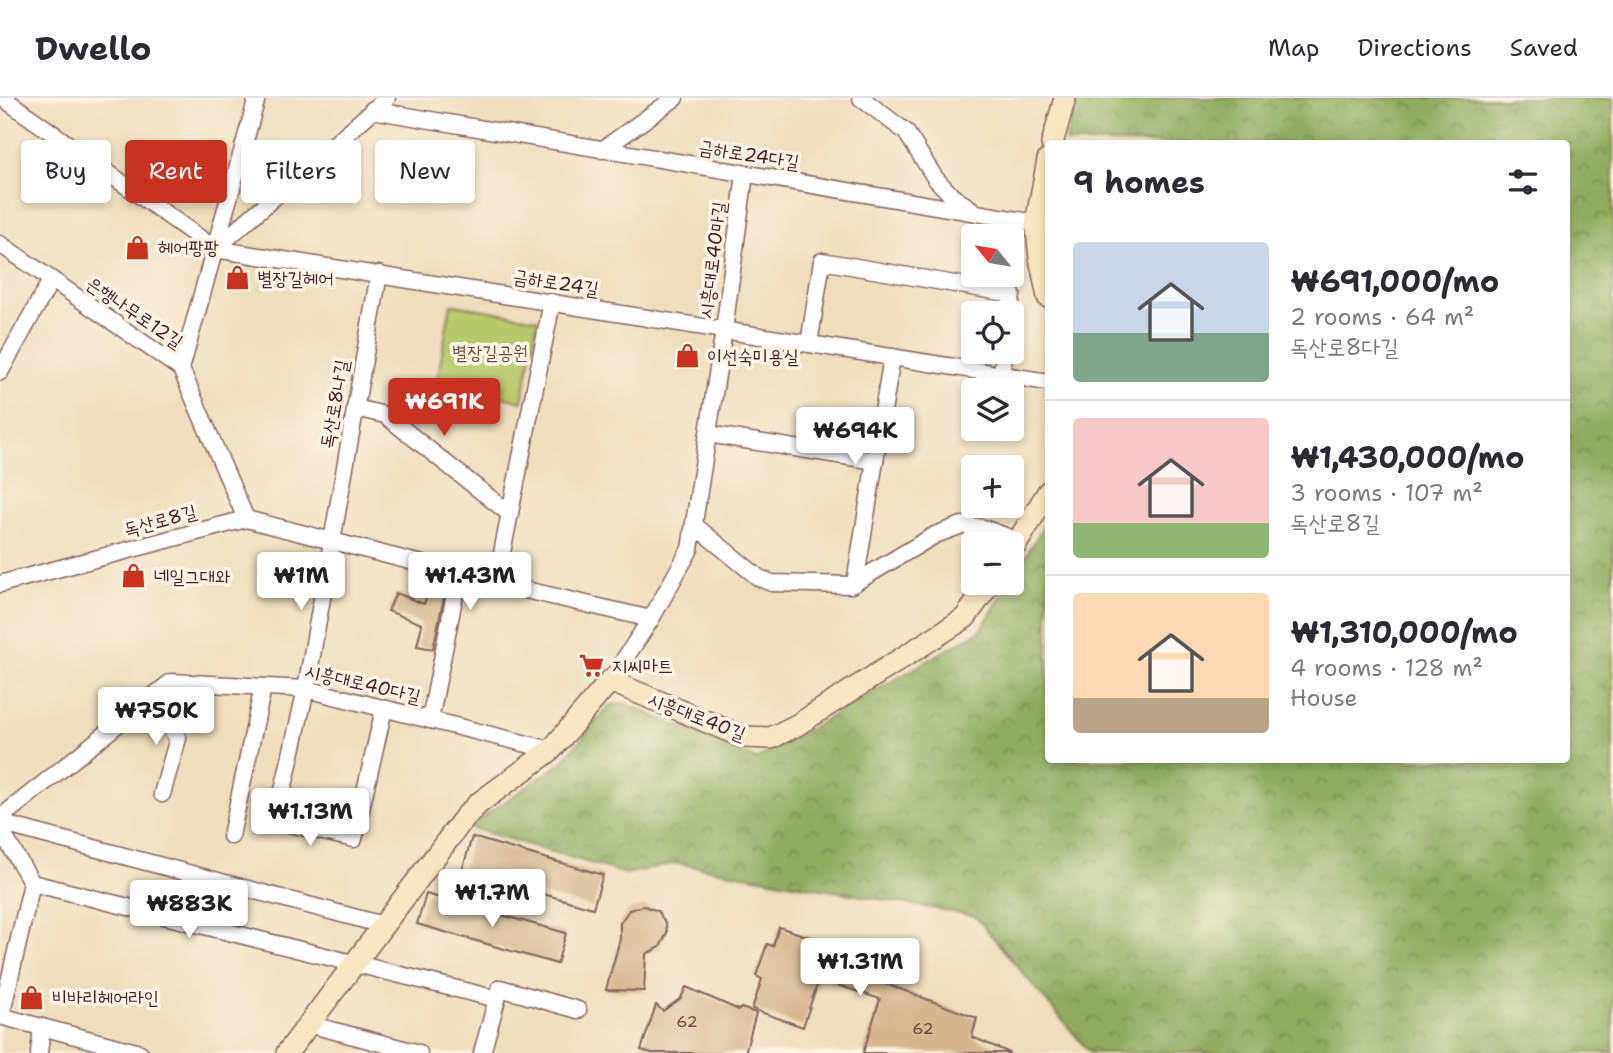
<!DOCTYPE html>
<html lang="en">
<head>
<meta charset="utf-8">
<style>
	:root { --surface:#fff; --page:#f2f2f3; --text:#2b2b33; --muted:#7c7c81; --line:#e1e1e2; --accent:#c8321e }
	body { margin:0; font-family:"Shantell Sans","Poor Story",sans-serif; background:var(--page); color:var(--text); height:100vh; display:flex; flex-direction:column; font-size:26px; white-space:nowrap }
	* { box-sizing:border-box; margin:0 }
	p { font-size:23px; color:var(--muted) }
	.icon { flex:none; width:38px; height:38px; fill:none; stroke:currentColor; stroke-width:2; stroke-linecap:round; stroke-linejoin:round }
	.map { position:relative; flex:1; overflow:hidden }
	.panel { position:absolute; left:1045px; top:42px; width:525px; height:623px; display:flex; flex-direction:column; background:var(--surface); border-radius:7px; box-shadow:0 4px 10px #0003 }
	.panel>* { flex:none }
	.top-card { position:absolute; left:21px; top:42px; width:665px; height:63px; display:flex; gap:14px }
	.needle { width:46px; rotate:300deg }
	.buttons { position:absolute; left:961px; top:126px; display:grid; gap:14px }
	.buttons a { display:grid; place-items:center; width:63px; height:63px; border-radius:7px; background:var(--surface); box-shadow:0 4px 10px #0003; font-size:35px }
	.price { position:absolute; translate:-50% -60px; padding:0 16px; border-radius:7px; background:#fff; color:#222; font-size:23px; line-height:46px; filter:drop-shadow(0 2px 4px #0008) }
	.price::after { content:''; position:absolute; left:50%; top:42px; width:21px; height:16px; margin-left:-10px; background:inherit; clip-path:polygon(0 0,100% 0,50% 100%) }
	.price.current { background:var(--accent); color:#fff }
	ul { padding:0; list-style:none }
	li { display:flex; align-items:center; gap:21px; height:175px; padding:0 28px }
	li+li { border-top:2px solid var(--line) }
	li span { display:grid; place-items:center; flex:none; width:196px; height:140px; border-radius:7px; color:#555 }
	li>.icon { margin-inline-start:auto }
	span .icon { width:84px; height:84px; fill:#fffc; stroke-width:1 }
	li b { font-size:30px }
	h2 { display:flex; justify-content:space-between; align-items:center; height:84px; padding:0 28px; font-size:30px }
	.chip { padding:0 24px; border-radius:7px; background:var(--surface); box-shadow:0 4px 10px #0003; font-size:24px; line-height:63px }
	.chip.current { background:var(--accent); color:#fff }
	header { display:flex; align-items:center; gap:42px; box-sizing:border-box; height:98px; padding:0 35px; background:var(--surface); border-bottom:2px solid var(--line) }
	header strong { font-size:33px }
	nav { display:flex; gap:38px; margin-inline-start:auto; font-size:24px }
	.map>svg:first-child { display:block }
	.forest { fill:url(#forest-crowns); stroke:#6e6646; stroke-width:2 }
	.park { fill:#b8c96c; stroke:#81744c; stroke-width:2 }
	.building { fill:#d5b68e }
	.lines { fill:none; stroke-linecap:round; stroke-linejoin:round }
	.street-casing { stroke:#83625e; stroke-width:19 }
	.secondary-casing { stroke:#83625e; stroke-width:24 }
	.street { stroke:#fff; stroke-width:16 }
	.secondary { stroke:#f9e7c3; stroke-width:21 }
	.labels { text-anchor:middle; stroke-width:7; stroke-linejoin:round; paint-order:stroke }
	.number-label { font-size:16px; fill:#6d4544 }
	.street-label { font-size:19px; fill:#4a1f2b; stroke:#fcf5e5 }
	.poi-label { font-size:19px; fill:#4a1f2b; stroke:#fcf5e5; text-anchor:start }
	.park-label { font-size:19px; fill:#6b523e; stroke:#fcf5e5 }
</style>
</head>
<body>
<header>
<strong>Dwello</strong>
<nav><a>Map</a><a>Directions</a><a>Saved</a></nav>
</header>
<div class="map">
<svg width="1613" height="955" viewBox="0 0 1613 955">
	<defs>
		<pattern id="forest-crowns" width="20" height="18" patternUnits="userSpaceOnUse" patternTransform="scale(1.75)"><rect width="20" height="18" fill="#92ad60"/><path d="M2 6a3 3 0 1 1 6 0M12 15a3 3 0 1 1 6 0" fill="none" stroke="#798c4f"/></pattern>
	</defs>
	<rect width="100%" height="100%" fill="#fcf5e5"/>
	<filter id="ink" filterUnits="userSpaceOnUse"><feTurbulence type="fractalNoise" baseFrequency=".0143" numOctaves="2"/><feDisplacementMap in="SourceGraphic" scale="14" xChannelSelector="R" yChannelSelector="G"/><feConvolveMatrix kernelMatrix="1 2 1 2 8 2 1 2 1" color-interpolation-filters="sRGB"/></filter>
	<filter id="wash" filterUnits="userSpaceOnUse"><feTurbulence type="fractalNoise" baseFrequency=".00686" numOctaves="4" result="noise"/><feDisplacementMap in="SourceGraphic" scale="28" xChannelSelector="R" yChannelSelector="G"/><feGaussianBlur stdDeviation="1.57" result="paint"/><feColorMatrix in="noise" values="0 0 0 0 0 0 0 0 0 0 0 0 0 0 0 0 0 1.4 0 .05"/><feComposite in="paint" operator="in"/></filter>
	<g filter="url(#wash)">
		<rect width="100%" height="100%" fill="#eedebd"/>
		<polygon class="forest" points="1073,0 1613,0 1613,955 1090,955 975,818 676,765 626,776 468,729 561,665 610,607 624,605 757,661 981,532 1009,485 1012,485 1012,481 1048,420 1048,662 1566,662 1566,46 1066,45"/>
		<polygon class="park" points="451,206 538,221 522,304 437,282"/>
		<g id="blocks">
			<g class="building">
				<polygon points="428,494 444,499 433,551 417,548 422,526 388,513 396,495 424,506"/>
				<polygon points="472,739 603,777 593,810 462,773"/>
				<polygon points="426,796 566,835 557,866 417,826"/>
				<polygon points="644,808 658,813 666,826 667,835 660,849 646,856 644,893 606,892 620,841 620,825 629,812"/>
				<polygon points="779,829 888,865 881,884 977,920 972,939 1010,955 863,955 880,901 819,881 803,929 752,911 762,881 756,878 767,846 773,848"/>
				<polygon points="686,889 739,912 741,910 756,915 745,955 652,955 641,952 656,907 663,913 681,900"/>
			</g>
		</g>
	</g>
	<g filter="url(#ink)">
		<use href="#blocks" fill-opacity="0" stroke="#83625e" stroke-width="2"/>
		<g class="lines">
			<defs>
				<g id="street">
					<polyline points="3,0 215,151 1048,284"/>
					<polyline points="861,0 906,34 935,80 953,99 971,111"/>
					<polyline points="372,12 1036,125"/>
					<polyline points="602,52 675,0"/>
					<polyline points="0,146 181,271 246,421"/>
					<polyline points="215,151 387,0"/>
					<polyline points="379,176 306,591 276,723 354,741 384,611"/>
					<polyline points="809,246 822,163 1012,196 1009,215"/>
					<polyline points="181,271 257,0"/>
					<polyline points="0,274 51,182"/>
					<polyline points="1002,277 1004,254"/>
					<polyline points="355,310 385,317 510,416"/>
					<polyline points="708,336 875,363"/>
					<polyline points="694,427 759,480 772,485 851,487 935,437 962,427 983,430 1019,443"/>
					<polyline points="496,485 552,204"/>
					<polyline points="855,485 892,259"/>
					<polyline points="0,486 246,421 496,485 651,521"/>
					<polyline points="610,583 651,521 690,451 724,232 745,76"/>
					<polyline points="147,602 178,640 162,696"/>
					<polyline points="430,622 459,476"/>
					<polyline points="0,720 171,584 306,591 551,652"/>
					<polyline points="0,725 383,827"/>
					<polyline points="0,731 32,785 1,918"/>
					<polyline points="231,738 263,589"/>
					<polyline points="32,785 497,901"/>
					<polyline points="0,918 140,955"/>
					<polyline points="308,926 419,955"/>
					<polyline points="39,955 42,929"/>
					<polyline points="482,955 500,890 578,912"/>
				</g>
				<g id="secondary">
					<polyline points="1052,46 1065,0"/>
					<polyline points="1048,62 1036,125 1040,160 1048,199"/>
					<polyline points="1012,453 1048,394"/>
					<polyline points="287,955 465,719 479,705 551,652 610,583 743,639 771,640 797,627 965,520 990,485"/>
				</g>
			</defs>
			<use href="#street" class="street-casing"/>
			<use href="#secondary" class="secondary-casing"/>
			<use href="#street" class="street"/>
			<use href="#secondary" class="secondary"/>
		</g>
	</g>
	<defs>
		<symbol id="shop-bare" viewBox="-9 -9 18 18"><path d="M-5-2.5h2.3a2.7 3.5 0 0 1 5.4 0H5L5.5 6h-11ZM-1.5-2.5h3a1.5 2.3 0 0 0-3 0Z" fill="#c8321e" stroke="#fcf5e5" stroke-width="2.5" paint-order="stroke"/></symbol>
		<symbol id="supermarket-bare" viewBox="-9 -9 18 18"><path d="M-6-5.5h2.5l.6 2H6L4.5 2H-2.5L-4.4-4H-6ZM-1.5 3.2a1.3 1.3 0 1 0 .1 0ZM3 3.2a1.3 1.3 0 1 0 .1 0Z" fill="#c8321e" stroke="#fcf5e5" stroke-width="2.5" paint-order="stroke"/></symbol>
	</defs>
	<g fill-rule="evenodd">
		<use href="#shop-bare" x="120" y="132" width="35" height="35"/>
		<use href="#shop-bare" x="220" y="162" width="35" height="35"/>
		<use href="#shop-bare" x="670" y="240" width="35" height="35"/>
		<use href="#shop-bare" x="116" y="460" width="35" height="35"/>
		<use href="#supermarket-bare" x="574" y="550" width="35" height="35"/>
		<use href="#shop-bare" x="14" y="882" width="35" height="35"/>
	</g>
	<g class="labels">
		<g class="number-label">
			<text x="687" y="929">62</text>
			<text x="923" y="936">62</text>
		</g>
		<g class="street-label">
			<text transform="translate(749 56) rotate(9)" y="7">금하로24다길</text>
			<text transform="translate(712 162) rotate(-83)" y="7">시흥대로40마길</text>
			<text transform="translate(556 184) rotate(9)" y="7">금하로24길</text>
			<text transform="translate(135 214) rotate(34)" y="7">은행나무로12길</text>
			<text transform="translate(334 306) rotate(-80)" y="7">독산로8나길</text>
			<text transform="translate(160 422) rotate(-15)" y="7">독산로8길</text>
			<text transform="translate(363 585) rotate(13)" y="7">시흥대로40다길</text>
			<text transform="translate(697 618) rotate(21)" y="7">시흥대로40길</text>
		</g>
		<g class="poi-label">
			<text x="158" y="156">헤어팡팡</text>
			<text x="257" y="187">별장길헤어</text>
			<text x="707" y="265">이선숙미용실</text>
			<text x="154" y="485">네일그대와</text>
			<text x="612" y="574">지씨마트</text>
			<text x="52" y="906">비바리헤어라인</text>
		</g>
		<g class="park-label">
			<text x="490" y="261">별장길공원</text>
		</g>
	</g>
</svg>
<div class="buttons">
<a><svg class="needle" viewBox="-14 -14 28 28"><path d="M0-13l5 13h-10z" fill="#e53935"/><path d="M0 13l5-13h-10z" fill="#7c7c81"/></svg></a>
<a><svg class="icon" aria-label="locate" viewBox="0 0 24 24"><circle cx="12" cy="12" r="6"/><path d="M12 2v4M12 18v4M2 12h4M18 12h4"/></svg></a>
<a><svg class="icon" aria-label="layers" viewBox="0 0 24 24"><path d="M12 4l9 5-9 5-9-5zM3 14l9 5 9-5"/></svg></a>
<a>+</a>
<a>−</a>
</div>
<b class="price current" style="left:444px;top:340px">₩691K</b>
<b class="price" style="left:855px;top:369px">₩694K</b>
<b class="price" style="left:301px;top:514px">₩1M</b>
<b class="price" style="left:470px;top:514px">₩1.43M</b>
<b class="price" style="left:156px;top:649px">₩750K</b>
<b class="price" style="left:310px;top:750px">₩1.13M</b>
<b class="price" style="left:492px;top:831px">₩1.7M</b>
<b class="price" style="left:189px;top:842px">₩883K</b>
<b class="price" style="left:860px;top:900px">₩1.31M</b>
<div class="top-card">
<a class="chip">Buy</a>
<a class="chip current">Rent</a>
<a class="chip">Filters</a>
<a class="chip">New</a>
</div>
<section class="panel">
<h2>9 homes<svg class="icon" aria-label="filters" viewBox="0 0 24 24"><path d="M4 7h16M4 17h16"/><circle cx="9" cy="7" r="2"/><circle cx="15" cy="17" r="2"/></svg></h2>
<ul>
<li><span style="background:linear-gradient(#c9d6e8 65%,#7fa58c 0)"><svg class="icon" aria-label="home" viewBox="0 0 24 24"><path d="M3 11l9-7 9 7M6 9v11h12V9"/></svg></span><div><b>₩691,000/mo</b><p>2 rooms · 64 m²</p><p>독산로8다길</p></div></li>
<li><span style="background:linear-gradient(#f6c9c9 75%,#8fb573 0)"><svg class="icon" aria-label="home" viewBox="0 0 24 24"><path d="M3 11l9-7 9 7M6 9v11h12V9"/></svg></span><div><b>₩1,430,000/mo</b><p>3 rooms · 107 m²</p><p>독산로8길</p></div></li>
<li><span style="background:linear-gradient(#ffd9b3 75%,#b9a48a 0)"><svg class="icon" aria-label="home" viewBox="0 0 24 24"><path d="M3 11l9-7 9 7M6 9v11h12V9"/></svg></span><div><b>₩1,310,000/mo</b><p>4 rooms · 128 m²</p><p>House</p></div></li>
</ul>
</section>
</div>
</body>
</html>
